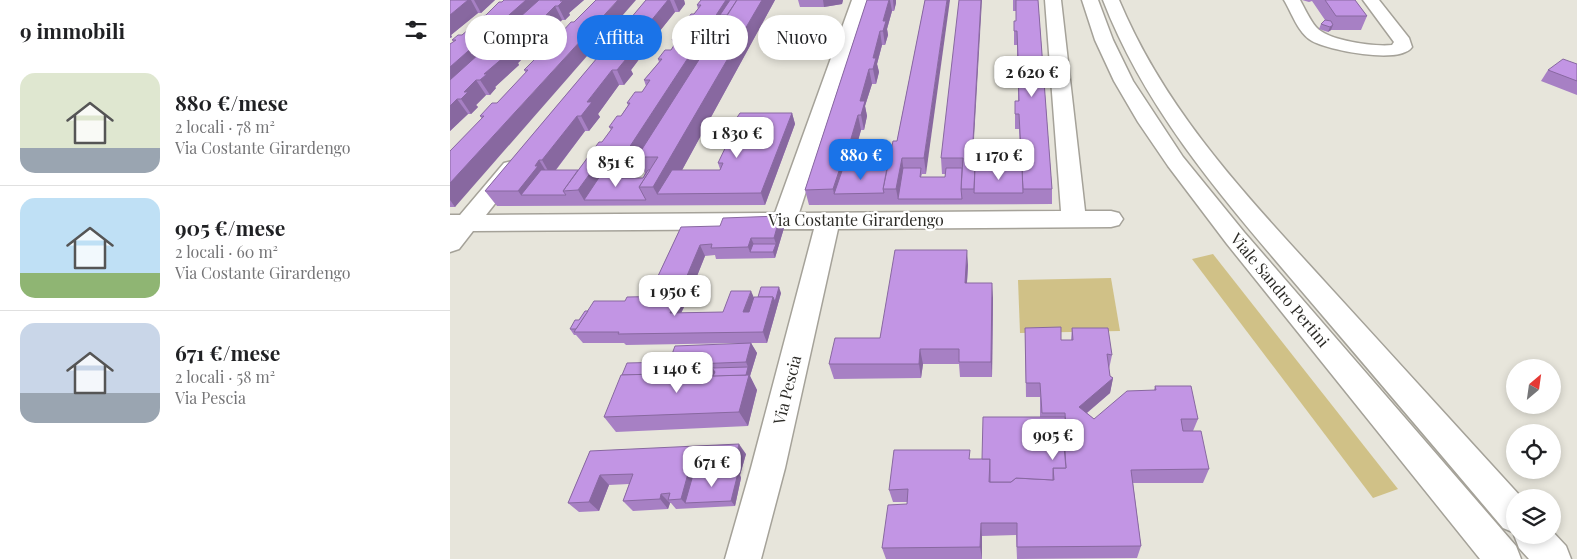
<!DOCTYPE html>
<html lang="it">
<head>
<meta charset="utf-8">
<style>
	:root { --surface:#fff; --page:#f6f6f6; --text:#202124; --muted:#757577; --line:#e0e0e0; --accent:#1a73e8 }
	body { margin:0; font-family:"Playfair Display",serif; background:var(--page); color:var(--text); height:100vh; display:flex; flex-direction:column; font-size:19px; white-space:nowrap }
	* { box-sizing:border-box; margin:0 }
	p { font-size:16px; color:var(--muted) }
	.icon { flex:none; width:28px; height:28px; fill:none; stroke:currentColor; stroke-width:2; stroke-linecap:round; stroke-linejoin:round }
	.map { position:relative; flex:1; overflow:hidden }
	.panel { display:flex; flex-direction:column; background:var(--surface); width:450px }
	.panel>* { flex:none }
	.guide { position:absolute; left:15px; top:15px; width:475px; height:45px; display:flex; gap:10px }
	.needle { width:32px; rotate:29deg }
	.tools { position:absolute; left:1056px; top:359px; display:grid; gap:10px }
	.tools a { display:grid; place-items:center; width:55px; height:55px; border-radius:50%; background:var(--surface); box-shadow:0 2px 8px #0003; font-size:25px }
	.price { position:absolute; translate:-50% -42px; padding:0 11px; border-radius:10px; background:#fff; color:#222; font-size:16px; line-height:32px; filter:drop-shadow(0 1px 2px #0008) }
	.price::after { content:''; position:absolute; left:50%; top:30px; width:15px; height:11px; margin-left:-8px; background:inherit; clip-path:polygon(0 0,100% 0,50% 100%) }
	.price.current { background:var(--accent); color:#fff }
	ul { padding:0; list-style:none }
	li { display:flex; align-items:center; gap:15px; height:125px; padding:0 20px }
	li+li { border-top:1px solid var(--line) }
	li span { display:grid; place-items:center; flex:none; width:140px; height:100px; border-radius:15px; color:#555 }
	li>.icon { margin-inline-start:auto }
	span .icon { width:60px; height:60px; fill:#fffc; stroke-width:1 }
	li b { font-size:21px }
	h2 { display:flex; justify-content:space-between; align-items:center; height:60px; padding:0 20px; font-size:21px }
	.tag { padding:0 18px; border-radius:22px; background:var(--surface); box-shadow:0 2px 8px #0003; font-size:18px; line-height:45px }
	.tag.current { background:var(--accent); color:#fff }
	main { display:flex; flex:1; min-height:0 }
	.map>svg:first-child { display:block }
	.green { fill:#d0c187 }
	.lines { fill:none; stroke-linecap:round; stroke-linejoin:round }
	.minor-casing { stroke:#a5a299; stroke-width:3 }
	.minor { fill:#fff; fill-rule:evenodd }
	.wall { fill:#a780c4; fill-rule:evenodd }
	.shaded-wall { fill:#8868a0 }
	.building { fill:#c295e4; stroke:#8868a0 }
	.labels { text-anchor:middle; stroke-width:4.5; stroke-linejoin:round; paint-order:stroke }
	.street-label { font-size:16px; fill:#2c2b27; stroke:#fff }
</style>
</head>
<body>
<main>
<section class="panel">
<h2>9 immobili<svg class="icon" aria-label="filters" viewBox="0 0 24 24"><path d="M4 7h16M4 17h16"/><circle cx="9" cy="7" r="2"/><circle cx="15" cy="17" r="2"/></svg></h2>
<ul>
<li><span style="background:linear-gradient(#dfe7d0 75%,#9aa5b1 0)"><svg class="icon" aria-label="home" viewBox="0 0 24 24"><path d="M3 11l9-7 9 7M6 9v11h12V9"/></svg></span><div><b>880 €/mese</b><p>2 locali · 78 m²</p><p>Via Costante Girardengo</p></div></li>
<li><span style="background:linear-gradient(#bfe0f5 75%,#8fb573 0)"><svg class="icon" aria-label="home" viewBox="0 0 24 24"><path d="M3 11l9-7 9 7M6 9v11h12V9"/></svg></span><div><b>905 €/mese</b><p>2 locali · 60 m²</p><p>Via Costante Girardengo</p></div></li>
<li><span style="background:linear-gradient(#c9d6e8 70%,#9aa5b1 0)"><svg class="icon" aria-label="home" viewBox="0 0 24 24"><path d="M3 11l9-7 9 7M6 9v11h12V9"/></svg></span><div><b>671 €/mese</b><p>2 locali · 58 m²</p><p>Via Pescia</p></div></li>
</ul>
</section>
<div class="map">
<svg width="1127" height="559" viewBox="0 0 1127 559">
	<rect width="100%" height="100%" fill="#e7e5db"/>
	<g class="green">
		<polygon points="763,254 948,489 923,498 742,259"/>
		<polygon points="661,278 670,331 570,333 568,280"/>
	</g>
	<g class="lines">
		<defs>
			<g id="minor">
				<polygon points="402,0 418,0 349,213 611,211 595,0 611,0 635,211 661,211 669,213 673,219 669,225 661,227 388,229 335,468 311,559 275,559 301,468 364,229 23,231 9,249 0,252 0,215 10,215 54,163 62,161 70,163 73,168 36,215 325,213"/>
				<polygon points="632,0 648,0 663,40 683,81 733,157 794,232 1066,546 1071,559 1030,559 777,244 718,166 688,122 664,81 645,40"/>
				<path d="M653,0H669C716,112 795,194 875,282C941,354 1006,426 1072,498H1065V535H1102V531L1116,546L1121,559H1079L1069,548L1064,535L1065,533L1053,528C987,450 921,372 855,295C777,203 697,114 653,0Z"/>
				<path d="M834,0H850C855,9 860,20 866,27C878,41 925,47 942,45L944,42L913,0H929L959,38L962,47C950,65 878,50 862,41C848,33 842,13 834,0Z"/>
			</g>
		</defs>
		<use href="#minor" class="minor-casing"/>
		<use href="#minor" class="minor"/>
	</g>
	<g class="wall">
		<polygon points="0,0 45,0 31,13 28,13 1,35 2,37 0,38"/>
		<polygon points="54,0 134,0 119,13 120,15 115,20 112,20 105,27 106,28 101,33 98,33 85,46 86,49 80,54 77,54 68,63 69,65 45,87 46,88 40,95 36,95 26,105 28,107 21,114 18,114 0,131 0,44 4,42 2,40 12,35 29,21 28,19 36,15"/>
		<path d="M196,0H234L235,4L229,12H225L209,32L211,36L204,46H199L181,70L183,74L174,85H169L148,114L150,117L139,131H135L106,170H128L152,142L161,130L159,127L171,116L178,105L177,103L192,92L196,86L194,80L209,62L208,59L221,50L224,45L222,40L232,31L236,25L235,22L244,14L248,9L247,5L251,0H325L232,170H270V169L268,163L288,123L286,119L342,113L345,124L315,205L47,206L35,191ZM189,160L195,173L193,178H172L174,176H179Z"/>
		<polygon points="348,0 393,0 392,4 374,7 350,7"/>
		<polygon points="417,0 446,0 446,3 444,11 442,11 437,29 438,35 435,45 432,45 427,64 429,72 426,84 422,84 415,106 417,116 414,130 411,130 400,168 437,168 447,141 475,0 476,174 472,174 471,177 495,177 495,174 492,174 491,158 524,141 526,141 527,156 527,168 571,168 569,129 565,129 565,101 568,101 568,84 565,84 564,58 567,57 567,45 564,45 564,21 566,21 566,11 563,11 563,0 588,0 602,189 602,204 359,205 355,190"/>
		<polygon points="852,0 905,0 917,16 911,30 881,30 878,32 869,29 871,24 875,20 862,1 859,2"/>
		<polygon points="124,22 5,207 0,207 0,151 32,119 30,116 47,103 76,73 74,70 89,59 113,34 112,32"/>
		<polygon points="1127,64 1127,95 1091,81 1098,70"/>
		<polygon points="231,227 334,228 325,258 266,259 265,255 255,256 237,301 230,301 234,307 231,313 273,312 304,298 331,293 317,343 301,343 307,353 300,376 307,390 298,426 166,432 154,417 219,362 291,343 176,345 174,343 133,343 126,335 124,335 120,329 138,311 175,301 204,297 201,291"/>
		<polygon points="518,265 517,283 543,298 542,377 510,377 509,364 473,364 471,378 384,379 379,364 430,338"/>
		<polygon points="575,328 611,340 621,340 622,328 662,355 659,369 660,376 663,378 660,393 637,413 644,419 704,390 705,386 748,419 743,431 759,469 753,483 683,483 691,546 687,558 567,559 566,535 532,536 532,559 436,559 432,548 457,504 457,502 443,502 439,490 520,459 532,459 590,417 590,397 576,397"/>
		<polygon points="140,451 296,454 290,475 291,478 285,506 226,509 221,503 220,503 218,509 183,511 173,501 179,484 159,485 149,511 129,512 118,503"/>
	</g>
	<g class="shaded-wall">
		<polygon points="18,0 21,0 28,13 1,35 2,37 0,38 0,15"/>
		<polygon points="24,0 45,0 31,13"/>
		<polygon points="76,0 98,0 0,91 0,67"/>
		<polygon points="111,0 134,0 119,13 120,15 115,20 108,6 110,1"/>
		<polygon points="168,0 186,0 5,207 0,200 0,183"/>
		<polygon points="218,0 220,0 225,12 209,32 211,36 204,46 198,31 200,22"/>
		<polygon points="224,0 234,0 235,4 229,12"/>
		<polygon points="276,0 289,0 270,15 274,25 187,157 189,160 179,176 171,160"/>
		<polygon points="312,0 325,0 219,194 207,194 203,187"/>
		<polygon points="373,0 393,0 392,4 374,7"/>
		<polygon points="439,0 440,0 442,11 437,29 438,35 435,45 433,31 433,21"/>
		<polygon points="443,0 446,0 446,3 444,11"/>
		<polygon points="497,0 500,0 476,174 474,158"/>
		<polygon points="531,0 532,0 523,156 523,141"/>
		<polygon points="105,6 112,20 105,27 106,28 101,33 94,19 96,15"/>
		<polygon points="90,19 98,33 85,46 86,49 80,54 72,40 74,35"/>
		<polygon points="883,25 881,30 878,32 880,27"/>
		<polygon points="430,31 432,45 427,64 429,72 426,84 423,69 423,58"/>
		<polygon points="193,32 199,46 181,70 183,74 174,85 167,70 171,59"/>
		<polygon points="68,40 77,54 68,63 69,65 45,87 46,88 40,95 30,80 34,74"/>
		<polygon points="419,69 422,84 415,106 417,116 414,130 411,115 410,101"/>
		<polygon points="162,70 169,85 148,114 150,117 139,131 131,116 137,102"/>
		<polygon points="26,80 36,95 26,105 28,107 21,114 11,99 14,92"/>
		<polygon points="7,99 18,114 0,131 0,106"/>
		<polygon points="342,113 345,124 315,205 311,193"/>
		<polygon points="408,115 411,130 399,174 395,159"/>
		<polygon points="127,116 135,131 101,176 92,160"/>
		<polygon points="526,141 527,156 525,193 524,193"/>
		<polygon points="452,158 454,174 448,199 446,189"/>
		<polygon points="393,159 397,174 384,194 383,189"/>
		<polygon points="89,160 99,176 71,195 68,191"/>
		<polygon points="149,161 157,176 134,200 128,190"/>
		<polygon points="171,170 174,176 169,184 166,178"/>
		<polygon points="330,216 334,228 325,258 323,252 326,244 324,238"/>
		<polygon points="301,238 306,249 300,252 298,247"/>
		<polygon points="250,245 255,256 237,301 231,290"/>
		<polygon points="517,250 518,265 516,298 515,283"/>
		<polygon points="542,283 543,298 542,377 541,362"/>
		<polygon points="329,287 331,293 317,343 313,332 323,297"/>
		<polygon points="301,291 306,302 298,323 293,312"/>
		<polygon points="227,296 234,307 226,324 220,313"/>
		<polygon points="301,343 307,353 300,376 307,390 298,426 289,412 293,385 298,367 296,362"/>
		<polygon points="470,349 473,364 471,378 469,364"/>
		<polygon points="259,363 268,377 254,376"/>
		<polygon points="663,378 660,393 627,421 629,407"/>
		<polygon points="289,444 296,454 290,475 291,478 285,506 281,501 287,475 283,468"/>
		<polygon points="239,470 246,480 235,503 231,499"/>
		<polygon points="150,475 159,485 149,511 139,502"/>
		<polygon points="211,494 220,503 218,509 210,499"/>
		<polygon points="531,523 532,536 532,559 530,547"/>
	</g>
	<g class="building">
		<polygon points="0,0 18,0 0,15"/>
		<polygon points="54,0 76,0 0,67 0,44 6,40 2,40 8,35 12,35 31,19 28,19 36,15 49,2 52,2"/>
		<polygon points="89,0 111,0 110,1 113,1 108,6 105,6 96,15 99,15 94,19 90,19 74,35 78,35 72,40 68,40 57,51 61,51 34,74 37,74 30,80 26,80 14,92 18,92 11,99 7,99 0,106 0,80"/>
		<polygon points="146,0 168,0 0,183 0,151 34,116 30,116 42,103 47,103 78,70 74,70 85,59 89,59 116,31 112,32 121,22 124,22"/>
		<polygon points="196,0 218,0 200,22 205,22 198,31 193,32 171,59 176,59 167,70 162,70 137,102 142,102 131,116 127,116 92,160 89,160 85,166 88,166 68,191 35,191"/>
		<polygon points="251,0 276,0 171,160 149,161 128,190 113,191 149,142 152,142 163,127 159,127 167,116 171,116 180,103 177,103 185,92 192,92 200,80 194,80 212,59 208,59 215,50 221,50 228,39 222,40 228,31 232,31 239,22 235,22 241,14 244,14 251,5 247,5"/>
		<polygon points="280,0 287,0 277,15 270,15"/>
		<polygon points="287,0 312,0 203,187 189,187 208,157 187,157"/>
		<polygon points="417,0 439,0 433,21 436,21 433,31 430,31 423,58 426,58 423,69 419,69 410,101 415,101 411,115 408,115 395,159 393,159 383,189 355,190"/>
		<polygon points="475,0 497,0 474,158 452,158 446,189 433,189 443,141 447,141"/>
		<polygon points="509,0 531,0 523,141 526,141 524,189 511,189 513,158 491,158"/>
		<polygon points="566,0 588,0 602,189 573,189 569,114 565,114 565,101 569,101 568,69 565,69 564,58 568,57 567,31 564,31 564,21 566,21"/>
		<polygon points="875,0 905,0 917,16 886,16"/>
		<polygon points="875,20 881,21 883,25 880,27 871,24"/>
		<polygon points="1113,59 1127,64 1127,81 1098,70"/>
		<polygon points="290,113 342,113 311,193 207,194 222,170 270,170 273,163 268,163 289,119 286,119"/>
		<polygon points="393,168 437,168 433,189 434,193 384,194"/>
		<polygon points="453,168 471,168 470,177 495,177 496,168 512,168 511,189 512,199 448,199"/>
		<polygon points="525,168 572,168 573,193 524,193"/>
		<polygon points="91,170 128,170 113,191 116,195 71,195"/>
		<polygon points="154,170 171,170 166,178 193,178 198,170 200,170 189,187 196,200 134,200"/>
		<polygon points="330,216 324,238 301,238 298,247 261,248 262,244 250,245 231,290 201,291 231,227 270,226 273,218"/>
		<polygon points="303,244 326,244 323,252 300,252"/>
		<polygon points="445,250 517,250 515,283 542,283 541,362 509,362 509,349 470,349 469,364 379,364 385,338 430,338"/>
		<polygon points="311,287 329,287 325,302 323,297 308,297"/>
		<polygon points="281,291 301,291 293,312 299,312 304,297 323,297 313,332 168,334 169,332 124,332 144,301 175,301 177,297 227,296 220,313 273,312"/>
		<polygon points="135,311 138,311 126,329 120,329 125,320 129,320"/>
		<polygon points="611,327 611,340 623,340 622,328 658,328 662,355 657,354 660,376 663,378 629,407 644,419 677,391 706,390 705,386 741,386 748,419 731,419 733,431 751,431 759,469 681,470 691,546 567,547 567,523 531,523 530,547 432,548 438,505 457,504 458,489 439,490 444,450 520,450 519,459 540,459 539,482 561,482 566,478 604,480 603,468 616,468 614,433 616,430 615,413 592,413 590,383 576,383 575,328"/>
		<polygon points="301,343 296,362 218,365 225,346"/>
		<polygon points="219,362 218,365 221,370 242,369 241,373 172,375 177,363"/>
		<polygon points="244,363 259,363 254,376 299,375 289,412 154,417 171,375 241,373"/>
		<polygon points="298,367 296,375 263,376 265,372 262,368"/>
		<polygon points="533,417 615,417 616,431 614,433 613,437 616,468 603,468 603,480 566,478 561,482 540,482 540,459 532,459"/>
		<polygon points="289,444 283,468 239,470 231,499 218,500 220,493 211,494 210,499 173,501 183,474 150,475 139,502 118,503 140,451"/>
		<polygon points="288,473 281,501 235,503 243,475"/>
	</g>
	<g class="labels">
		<g class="street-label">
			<text x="406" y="226">Via Costante Girardengo</text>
			<text transform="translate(830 290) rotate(50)" y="6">Viale Sandro Pertini</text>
			<text transform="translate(337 390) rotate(-76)" y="6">Via Pescia</text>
		</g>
	</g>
</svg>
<div class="tools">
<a><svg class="needle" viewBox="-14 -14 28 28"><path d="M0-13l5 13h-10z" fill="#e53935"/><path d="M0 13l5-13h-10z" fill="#757577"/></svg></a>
<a><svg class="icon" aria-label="locate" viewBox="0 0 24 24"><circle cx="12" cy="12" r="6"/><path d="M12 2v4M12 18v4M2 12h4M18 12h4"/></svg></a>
<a><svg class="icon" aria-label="layers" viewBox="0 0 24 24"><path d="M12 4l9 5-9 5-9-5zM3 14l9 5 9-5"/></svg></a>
</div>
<b class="price" style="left:582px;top:98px">2 620 €</b>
<b class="price" style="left:287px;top:159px">1 830 €</b>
<b class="price current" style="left:411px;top:181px">880 €</b>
<b class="price" style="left:549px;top:181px">1 170 €</b>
<b class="price" style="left:166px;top:188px">851 €</b>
<b class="price" style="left:225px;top:317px">1 950 €</b>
<b class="price" style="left:227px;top:394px">1 140 €</b>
<b class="price" style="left:603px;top:461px">905 €</b>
<b class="price" style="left:262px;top:488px">671 €</b>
<div class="guide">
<a class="tag">Compra</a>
<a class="tag current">Affitta</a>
<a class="tag">Filtri</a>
<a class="tag">Nuovo</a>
</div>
</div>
</main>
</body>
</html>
